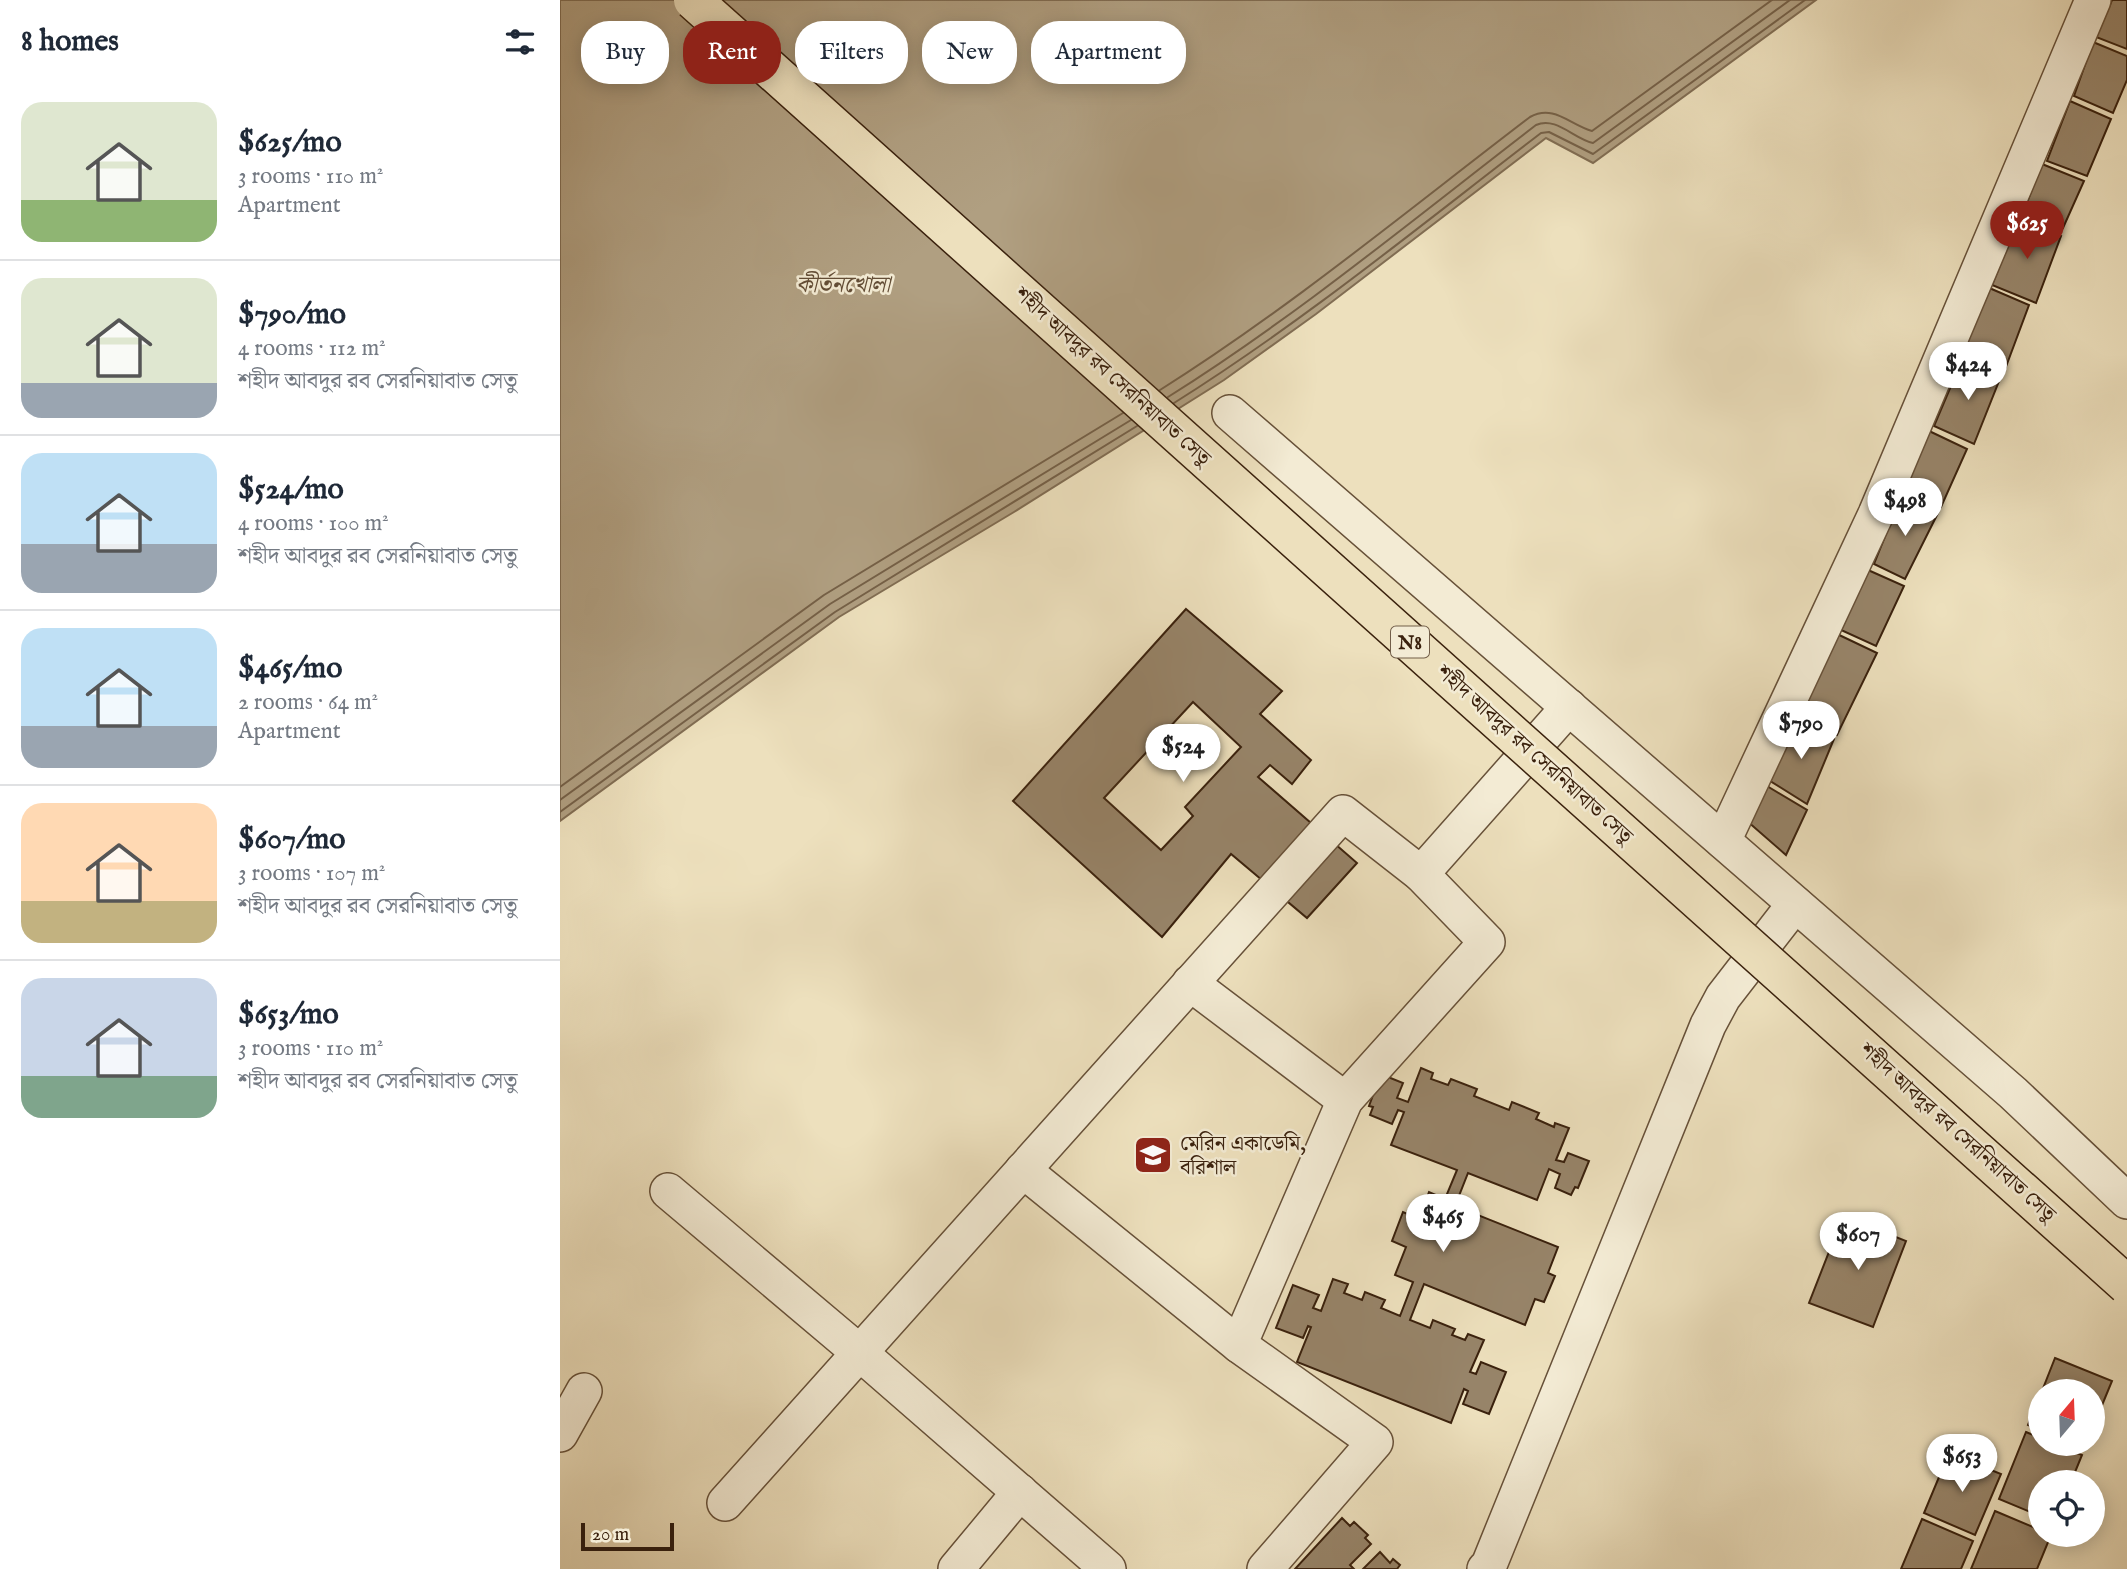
<!DOCTYPE html>
<html lang="en">
<head>
<meta charset="utf-8">
<style>
	:root { --surface:#fff; --page:#f6f6f7; --text:#1f2937; --muted:#747a83; --line:#e0e1e3; --accent:#8f2418 }
	body { margin:0; font-family:"IM FELL English","Noto Serif Bengali",serif; background:var(--page); color:var(--text); height:100vh; display:flex; flex-direction:column; font-size:26px; white-space:nowrap }
	* { box-sizing:border-box; margin:0 }
	p { font-size:23px; color:var(--muted) }
	.icon { flex:none; width:38px; height:38px; fill:none; stroke:currentColor; stroke-width:2; stroke-linecap:round; stroke-linejoin:round }
	.map { position:relative; flex:1; overflow:hidden }
	.panel { display:flex; flex-direction:column; background:var(--surface); width:560px }
	.panel>* { flex:none }
	.banner { position:absolute; left:21px; top:21px; width:665px; height:63px; display:flex; gap:14px }
	.needle { width:46px; rotate:19deg }
	.tools { position:absolute; left:1468px; top:1379px; display:grid; gap:14px }
	.tools a { display:grid; place-items:center; width:77px; height:77px; border-radius:50%; background:var(--surface); box-shadow:0 4px 18px #0003; font-size:35px }
	.scale { position:absolute; left:21px; bottom:18px; width:93px; box-sizing:border-box; padding-left:7px; border:4px solid #3a210d; border-top:0; font-size:19px; line-height:24px; white-space:nowrap; color:#3a210d; -webkit-text-stroke:5px #f3ebd4; paint-order:stroke }
	.price { position:absolute; translate:-50% -60px; padding:0 16px; border-radius:24px; background:#fff; color:#222; font-size:23px; line-height:46px; filter:drop-shadow(0 2px 4px #0008) }
	.price::after { content:''; position:absolute; left:50%; top:42px; width:21px; height:16px; margin-left:-10px; background:inherit; clip-path:polygon(0 0,100% 0,50% 100%) }
	.price.on { background:var(--accent); color:#fff }
	ul { padding:0; list-style:none }
	li { display:flex; align-items:center; gap:21px; height:175px; padding:0 21px }
	li+li { border-top:2px solid var(--line) }
	li span { display:grid; place-items:center; flex:none; width:196px; height:140px; border-radius:21px; color:#555 }
	li>.icon { margin-inline-start:auto }
	span .icon { width:84px; height:84px; fill:#fffc; stroke-width:1 }
	li b { font-size:30px }
	h2 { display:flex; justify-content:space-between; align-items:center; height:84px; padding:0 21px; font-size:30px }
	.chip { padding:0 24px; border-radius:28px; background:var(--surface); box-shadow:0 4px 18px #0003; font-size:24px; line-height:63px }
	.chip.on { background:var(--accent); color:#fff }
	main { display:flex; flex:1; min-height:0 }
	.map>svg:first-child { display:block }
	.water { fill:#b09f81; stroke:#816d53; stroke-width:2 }
	.lines { fill:none; stroke-linecap:round; stroke-linejoin:round }
	.shore { stroke:#756047; stroke-width:2 }
	.building { fill:#978469; stroke:#3a210d; stroke-width:2; fill-rule:evenodd }
	.minor-casing { stroke:#675139; stroke-width:38 }
	.minor { stroke:#f3ebd4; stroke-width:35 }
	.highway-bridge-casing { stroke:#3a210d; stroke-width:41; stroke-linecap:butt }
	.highway-bridge { stroke:#ede0bd; stroke-width:38 }
	.labels { text-anchor:middle; stroke-width:5; stroke-linejoin:round; paint-order:stroke }
	.shield { fill:#f3ebd4; stroke:#725e49; stroke-width:2 }
	.shield-label { font-size:19px; font-weight:bold; fill:#3a210d }
	.street-label { font-size:21px; fill:#3a210d; stroke:#f3ebd4 }
	.poi-label { font-size:21px; fill:#3a210d; stroke:#f3ebd4; text-anchor:start }
	.water-label { font-size:23px; font-style:italic; fill:#634d36; stroke:#f3ebd4 }
</style>
</head>
<body>
<main>
<section class="panel">
<h2>8 homes<svg class="icon" aria-label="filters" viewBox="0 0 24 24"><path d="M4 7h16M4 17h16"/><circle cx="9" cy="7" r="2"/><circle cx="15" cy="17" r="2"/></svg></h2>
<ul>
<li><span style="background:linear-gradient(#dfe7d0 70%,#8fb573 0)"><svg class="icon" aria-label="home" viewBox="0 0 24 24"><path d="M3 11l9-7 9 7M6 9v11h12V9"/></svg></span><div><b>$625/mo</b><p>3 rooms · 110 m²</p><p>Apartment</p></div></li>
<li><span style="background:linear-gradient(#dfe7d0 75%,#9aa5b1 0)"><svg class="icon" aria-label="home" viewBox="0 0 24 24"><path d="M3 11l9-7 9 7M6 9v11h12V9"/></svg></span><div><b>$790/mo</b><p>4 rooms · 112 m²</p><p>শহীদ আবদুর রব সেরনিয়াবাত সেতু</p></div></li>
<li><span style="background:linear-gradient(#bfe0f5 65%,#9aa5b1 0)"><svg class="icon" aria-label="home" viewBox="0 0 24 24"><path d="M3 11l9-7 9 7M6 9v11h12V9"/></svg></span><div><b>$524/mo</b><p>4 rooms · 100 m²</p><p>শহীদ আবদুর রব সেরনিয়াবাত সেতু</p></div></li>
<li><span style="background:linear-gradient(#bfe0f5 70%,#9aa5b1 0)"><svg class="icon" aria-label="home" viewBox="0 0 24 24"><path d="M3 11l9-7 9 7M6 9v11h12V9"/></svg></span><div><b>$465/mo</b><p>2 rooms · 64 m²</p><p>Apartment</p></div></li>
<li><span style="background:linear-gradient(#ffd9b3 70%,#c2b280 0)"><svg class="icon" aria-label="home" viewBox="0 0 24 24"><path d="M3 11l9-7 9 7M6 9v11h12V9"/></svg></span><div><b>$607/mo</b><p>3 rooms · 107 m²</p><p>শহীদ আবদুর রব সেরনিয়াবাত সেতু</p></div></li>
<li><span style="background:linear-gradient(#c9d6e8 70%,#7fa58c 0)"><svg class="icon" aria-label="home" viewBox="0 0 24 24"><path d="M3 11l9-7 9 7M6 9v11h12V9"/></svg></span><div><b>$653/mo</b><p>3 rooms · 110 m²</p><p>শহীদ আবদুর রব সেরনিয়াবাত সেতু</p></div></li>
</ul>
</section>
<div class="map">
<svg width="1567" height="1569" viewBox="0 0 1567 1569">
	<rect width="100%" height="100%" fill="#ede0bd"/>
	<filter id="stains"><feTurbulence type="fractalNoise" baseFrequency=".00286" numOctaves="4"/><feColorMatrix values="0 0 0 0 .2 0 0 0 0 .09 0 0 0 0 .02 0 0 0 .5 -.17"/></filter>
	<radialGradient id="worn" r=".72"><stop offset=".6" stop-color="#630" stop-opacity="0"/><stop offset="1" stop-color="#630" stop-opacity=".3"/></radialGradient>
	<polygon class="water" points="0,0 1256,0 1033,163 986,138 756,314 664,380 454,512 279,617 0,821"/>
	<g class="lines">
		<g class="shore">
			<path d="M600,390C730,308 848,210 970,117C994,104 1010,125 1032,131L1212,0"/>
			<path d="M608,397C737,316 855,218 976,125C996,116 1014,139 1033,143L1230,0"/>
			<path d="M614,403C743,322 861,225 981,133L989,132L1033,154L1245,0"/>
			<polyline points="0,787 264,595 563,413"/>
			<polyline points="0,800 270,604 571,420"/>
			<polyline points="0,812 275,612 577,426"/>
		</g>
	</g>
	<g class="building">
		<polygon points="1552,0 1567,0 1567,49 1536,37"/>
		<polygon points="1533,42 1567,56 1567,80 1553,113 1514,96"/>
		<polygon points="1510,101 1551,119 1527,176 1487,161"/>
		<polygon points="1482,164 1524,181 1503,228 1463,212"/>
		<polygon points="1459,218 1501,236 1476,303 1432,285"/>
		<polygon points="1427,287 1469,305 1444,372 1400,354"/>
		<polygon points="1402,360 1441,376 1414,444 1374,426"/>
		<polygon points="1367,430 1407,449 1381,507 1342,492"/>
		<polygon points="1340,499 1378,513 1345,579 1314,564"/>
		<polygon points="1308,570 1344,586 1316,646 1281,630"/>
		<path d="M626,609L722,691L700,714L751,760L732,784L710,765L698,777L797,863L747,918L671,854L602,937L453,801ZM633,702L681,747L625,807L633,816L601,850L544,798Z"/>
		<polygon points="1275,633 1317,653 1277,735 1236,715"/>
		<polygon points="1234,719 1274,739 1247,804 1207,779"/>
		<polygon points="1202,783 1247,810 1226,855 1187,821"/>
		<polygon points="861,1068 873,1073 871,1079 888,1085 891,1079 917,1089 914,1096 949,1110 952,1102 979,1113 976,1119 994,1127 995,1123 1009,1128 996,1160 1004,1162 1008,1153 1029,1161 1018,1188 1015,1187 1011,1195 995,1188 1000,1174 989,1169 977,1200 908,1173 895,1206 998,1247 988,1273 995,1276 984,1302 975,1299 965,1325 864,1284 850,1320 870,1328 873,1320 895,1329 892,1335 905,1340 908,1334 924,1340 910,1372 916,1374 921,1362 946,1372 929,1414 903,1404 908,1391 904,1389 891,1423 737,1362 751,1327 748,1326 743,1338 716,1328 733,1285 759,1295 753,1308 761,1311 773,1279 788,1284 784,1293 802,1300 805,1292 825,1300 821,1308 840,1316 853,1282 835,1275 846,1247 832,1241 843,1212 859,1219 869,1192 885,1199 897,1170 831,1145 844,1112 838,1110 832,1124 810,1115 813,1107 809,1106 819,1079 823,1075 843,1083 837,1098 848,1102"/>
		<polygon points="1283,1216 1346,1241 1313,1327 1249,1303"/>
		<polygon points="1495,1358 1552,1381 1533,1427 1533,1391 1482,1391"/>
		<polygon points="1480,1394 1480,1430 1468,1425"/>
		<polygon points="1466,1432 1480,1438 1480,1444 1495,1444 1522,1455 1511,1482 1480,1482 1480,1516 1439,1499"/>
		<polygon points="1389,1453 1441,1474 1415,1535 1364,1513"/>
		<polygon points="1435,1511 1480,1530 1480,1535 1491,1535 1477,1569 1411,1569"/>
		<polygon points="782,1518 790,1526 794,1522 808,1535 805,1538 811,1544 790,1565 794,1569 735,1569"/>
		<polygon points="1362,1519 1413,1541 1401,1569 1341,1569"/>
		<polygon points="820,1552 830,1563 833,1559 840,1565 837,1569 803,1569"/>
	</g>
	<g class="lines">
		<defs>
			<g id="minor">
				<polyline points="670,413 1453,1093 1567,1201"/>
				<polyline points="1163,841 1316,514 1533,0"/>
				<polyline points="630,983 785,1100"/>
				<polyline points="463,1170 679,1345"/>
				<polyline points="108,1191 300,1353 548,1569"/>
				<polyline points="0,1434 24,1391"/>
				<polyline points="165,1503 783,813 861,874 1009,707"/>
				<polyline points="396,1569 460,1492"/>
				<polyline points="705,1569 815,1442 679,1345 785,1100 927,942 861,874"/>
				<polyline points="925,1569 929,1565 1148,1025 1163,997 1235,904"/>
			</g>
		</defs>
		<use href="#minor" class="minor-casing"/>
		<use href="#minor" class="minor"/>
		<defs>
			<polyline id="highway-bridge" points="133,0 1567,1285"/>
		</defs>
		<use href="#highway-bridge" class="highway-bridge-casing"/>
		<use href="#highway-bridge" class="highway-bridge"/>
	</g>
	<defs>
		<symbol id="university-square" viewBox="-11 -11 22 22"><rect x="-9" y="-9" width="18" height="18" rx="4" fill="#8f2418" stroke="#f3ebd4"/><path d="M0-5L7-2L0 1L-7-2ZM-4 1L0 2.5L4 1V4Q0 6-4 4Z" fill="#fff"/></symbol>
	</defs>
	<g fill-rule="evenodd">
		<use href="#university-square" x="571" y="1133" width="44" height="44"/>
	</g>
	<g class="labels">
		<rect class="shield" x="831" y="626.5" width="38" height="31" rx="5"/>
		<g class="shield-label">
			<text x="850" y="649">N8</text>
		</g>
		<g class="street-label">
			<text transform="translate(553 376) rotate(42)" y="7">শহীদ আবদুর রব সেরনিয়াবাত সেতু</text>
			<text transform="translate(975 754) rotate(42)" y="7">শহীদ আবদুর রব সেরনিয়াবাত সেতু</text>
			<text transform="translate(1398 1132) rotate(42)" y="7">শহীদ আবদুর রব সেরনিয়াবাত সেতু</text>
		</g>
		<g class="poi-label">
			<text x="620" y="1150">মেরিন একাডেমি,<tspan x="620" dy="24">বরিশাল</tspan></text>
		</g>
		<g class="water-label">
			<text x="283" y="292">কীর্তনখোলা</text>
		</g>
	</g>
	<rect width="100%" height="100%" filter="url(#stains)"/>
	<rect width="100%" height="100%" fill="url(#worn)"/>
</svg>
<div class="tools">
<a><svg class="needle" viewBox="-14 -14 28 28"><path d="M0-13l5 13h-10z" fill="#e53935"/><path d="M0 13l5-13h-10z" fill="#747a83"/></svg></a>
<a><svg class="icon" aria-label="locate" viewBox="0 0 24 24"><circle cx="12" cy="12" r="6"/><path d="M12 2v4M12 18v4M2 12h4M18 12h4"/></svg></a>
</div>
<div class="scale">20 m</div>
<b class="price on" style="left:1467px;top:261px">$625</b>
<b class="price" style="left:1408px;top:402px">$424</b>
<b class="price" style="left:1345px;top:538px">$498</b>
<b class="price" style="left:1241px;top:761px">$790</b>
<b class="price" style="left:623px;top:784px">$524</b>
<b class="price" style="left:883px;top:1254px">$465</b>
<b class="price" style="left:1298px;top:1272px">$607</b>
<b class="price" style="left:1402px;top:1494px">$653</b>
<div class="banner">
<a class="chip">Buy</a>
<a class="chip on">Rent</a>
<a class="chip">Filters</a>
<a class="chip">New</a>
<a class="chip">Apartment</a>
</div>
</div>
</main>
</body>
</html>
